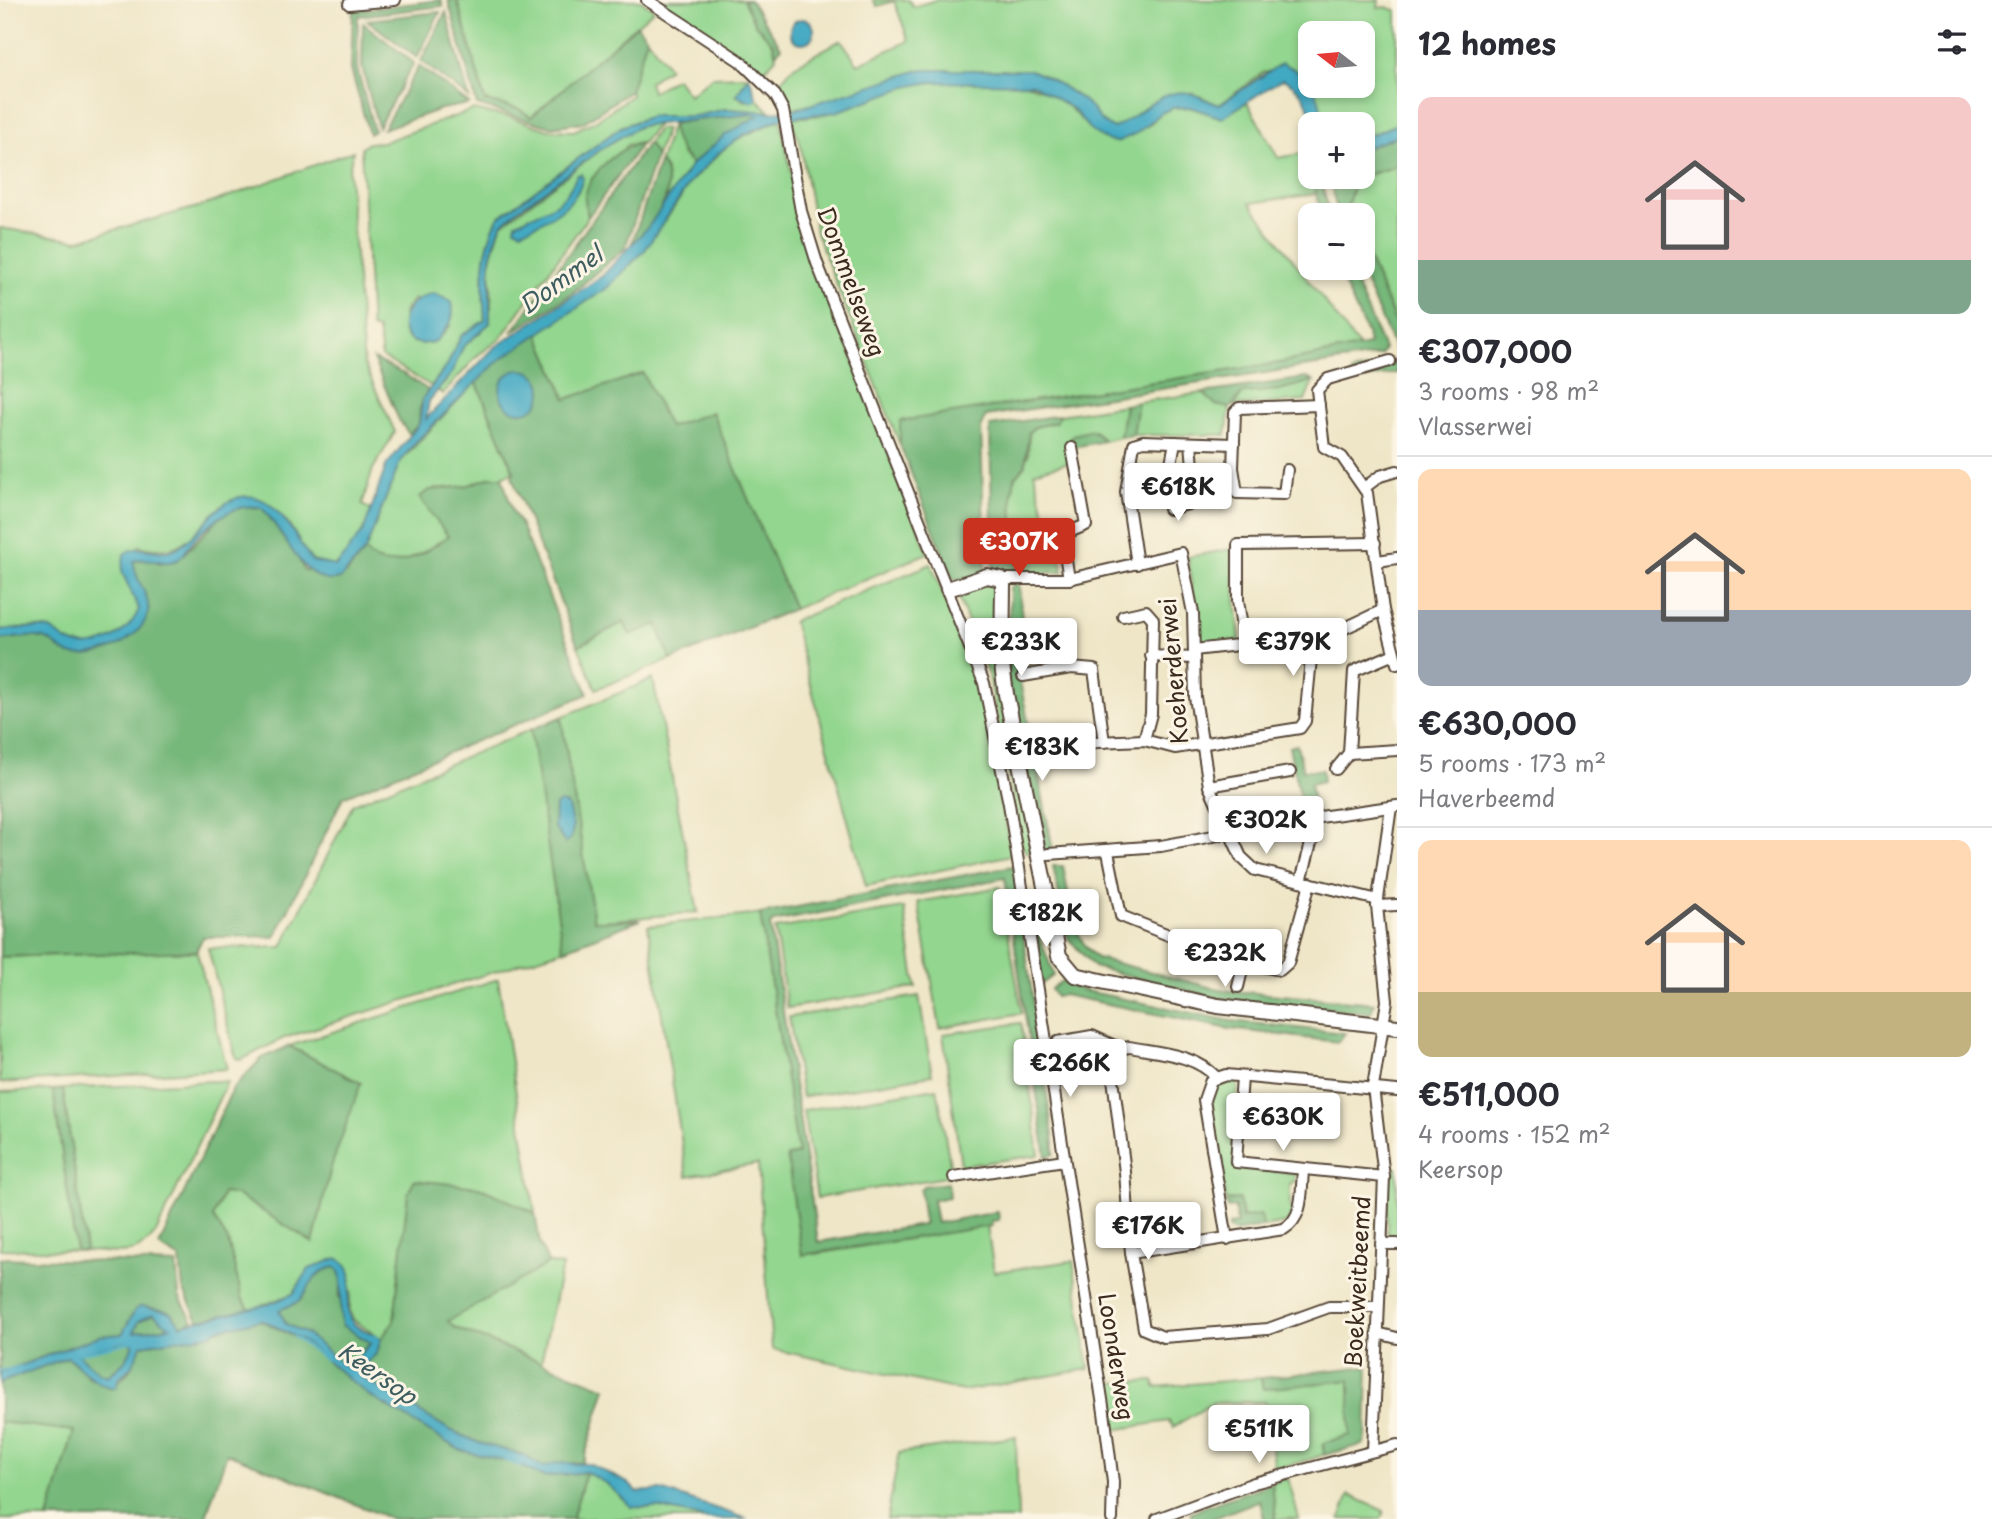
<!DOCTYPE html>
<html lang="en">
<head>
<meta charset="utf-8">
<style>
	:root { --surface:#fff; --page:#f2f2f3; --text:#2b2b33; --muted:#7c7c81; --line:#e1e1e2; --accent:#c8321e }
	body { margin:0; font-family:"Playpen Sans",sans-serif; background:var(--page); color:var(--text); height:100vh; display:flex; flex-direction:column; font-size:26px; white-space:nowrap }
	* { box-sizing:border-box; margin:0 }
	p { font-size:23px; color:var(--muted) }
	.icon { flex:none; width:38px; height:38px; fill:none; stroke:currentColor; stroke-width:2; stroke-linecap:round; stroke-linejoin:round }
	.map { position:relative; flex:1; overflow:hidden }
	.panel { display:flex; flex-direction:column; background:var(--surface); width:595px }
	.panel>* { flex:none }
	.needle { width:46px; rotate:286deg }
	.controls { position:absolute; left:1298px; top:21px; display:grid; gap:14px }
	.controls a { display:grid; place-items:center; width:77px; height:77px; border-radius:14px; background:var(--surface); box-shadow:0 4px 10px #0003; font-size:35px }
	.price { position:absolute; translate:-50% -60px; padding:0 16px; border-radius:7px; background:#fff; color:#222; font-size:23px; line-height:46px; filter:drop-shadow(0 2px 4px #0008) }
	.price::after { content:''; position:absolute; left:50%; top:42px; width:21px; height:16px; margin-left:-10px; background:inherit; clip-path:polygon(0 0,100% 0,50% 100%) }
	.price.on { background:var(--accent); color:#fff }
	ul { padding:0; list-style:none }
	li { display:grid; align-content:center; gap:14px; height:371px; padding:0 21px }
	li+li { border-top:2px solid var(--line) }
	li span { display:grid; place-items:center; height:217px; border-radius:14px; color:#555 }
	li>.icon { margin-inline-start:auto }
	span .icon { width:126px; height:126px; fill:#fffc; stroke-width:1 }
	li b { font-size:30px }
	h2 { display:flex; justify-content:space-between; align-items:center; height:84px; padding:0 21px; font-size:30px }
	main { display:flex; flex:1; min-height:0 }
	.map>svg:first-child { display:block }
	.green { fill:#93d68f; stroke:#678056; stroke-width:2; fill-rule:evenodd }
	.forest { fill:#76b77a; stroke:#58704c; stroke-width:2; fill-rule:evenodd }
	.water { fill:#43a9c3; stroke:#3f6a70; stroke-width:2; fill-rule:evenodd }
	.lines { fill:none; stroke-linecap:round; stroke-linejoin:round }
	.stream { stroke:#43a9c3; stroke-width:2.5 }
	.minor-casing { stroke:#564637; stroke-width:14 }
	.tertiary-casing { stroke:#564637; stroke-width:18 }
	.minor { stroke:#fff; stroke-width:10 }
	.tertiary { stroke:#fff; stroke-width:14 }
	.labels { text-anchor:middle; stroke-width:6; stroke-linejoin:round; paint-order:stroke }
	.street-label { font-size:23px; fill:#3b2a1e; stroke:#fcf5e5 }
	.water-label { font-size:24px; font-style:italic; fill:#3e5d60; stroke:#fcf5e5 }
</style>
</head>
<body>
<main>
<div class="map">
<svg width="1397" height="1519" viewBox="0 0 1397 1519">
	<rect width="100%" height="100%" fill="#fcf5e5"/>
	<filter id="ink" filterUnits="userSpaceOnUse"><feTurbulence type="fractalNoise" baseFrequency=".0143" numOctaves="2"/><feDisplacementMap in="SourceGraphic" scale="14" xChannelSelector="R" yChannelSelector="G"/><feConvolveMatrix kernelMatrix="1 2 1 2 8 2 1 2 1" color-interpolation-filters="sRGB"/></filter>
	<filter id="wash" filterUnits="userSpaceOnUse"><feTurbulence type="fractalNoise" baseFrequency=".00686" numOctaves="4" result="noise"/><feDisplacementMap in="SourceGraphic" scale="28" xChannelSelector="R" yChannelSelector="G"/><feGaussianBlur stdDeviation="1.57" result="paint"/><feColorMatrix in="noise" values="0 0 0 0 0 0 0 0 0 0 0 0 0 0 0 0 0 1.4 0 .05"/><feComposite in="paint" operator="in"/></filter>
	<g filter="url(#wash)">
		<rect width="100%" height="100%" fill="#efe6c7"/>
		<g class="green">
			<polygon points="457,0 641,0 654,10 531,117 519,109 485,101"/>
			<polygon points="660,0 743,0 755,24 773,43 776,58 761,74 659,2"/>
			<path d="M873,0H909L913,7L935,0H1379L1378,8L1386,7L1397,11V124L1363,138V124H1320L1322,115L1312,86H1363V33H1311V83L1301,71L1264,72L1219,105C1210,102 1202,96 1193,94C1165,87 1138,118 1114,128C1099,124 1096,111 1085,102C1069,90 1049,77 1030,70H919L831,100L789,110L775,87L794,66L841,40L858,64L909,41L894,1L877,6Z"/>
			<path d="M647,38L669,68L649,82L652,92L676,78L689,95L712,77L749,76L736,95L745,101L757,99L771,112L726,109L695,116H651L621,127L498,218C481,251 482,283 485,320L461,336L448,364L431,386L382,357L378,330L371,328L361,148L368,143L383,142L473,110L510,117L548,130L574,131L595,121L631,96L630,91ZM414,299L451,325L436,341L421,344L403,321L405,310Z"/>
			<path d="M931,82C1003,82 1041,68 1091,131L1148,126L1161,113L1172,108L1189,107L1222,118L1247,102L1278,158L1311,152V177H1329L1313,182L1316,194L1250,203L1359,347L1279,363L901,421L900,445L816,232L800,142L790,117C840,120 882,88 931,82Z"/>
			<polygon points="780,119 804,233 928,553 794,609 712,413 669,427 642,373 566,400 538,333 607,288 666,220 691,181 731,142"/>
			<polygon points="658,124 642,143 627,145 585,195 588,217 500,339 478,355 443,394 437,390 445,383 463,347 482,331 492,305 490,263 501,225 607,145 640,126"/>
			<polygon points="672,124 682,155 692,164 667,199 666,170 660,161"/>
			<polygon points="658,129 666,129 656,156 648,143"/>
			<path d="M353,151L349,170L351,205L364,364L395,432L373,469L362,505L372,510C364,530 341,586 312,560C300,549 296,530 284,519C273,509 252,504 239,497C198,519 191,561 139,546L132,592L139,609C129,635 94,654 67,641C61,638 55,631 49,629C35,625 15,629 0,630V228L78,240L205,205Z"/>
			<polygon points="1397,166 1397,326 1363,246 1363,215 1350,215 1347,208 1355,179"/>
			<path d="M476,381L514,472C503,477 478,484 466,486C450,489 433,485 420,497L448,536C425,552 387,579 365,551L400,462Z"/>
			<polygon points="1313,381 1305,401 1234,406 1243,393 1279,390"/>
			<polygon points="1203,393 1216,405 1230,408 1226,435 1133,435 1138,402"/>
			<polygon points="1125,405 1120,437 1104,441 1095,431 1073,435 1068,443 1070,462 1034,472 1051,538 1057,536 1063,572 1020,573 1014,547 1012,495 1015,477 1028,456 1029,432 1035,427 1056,422 1060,415"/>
			<polygon points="1231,549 1240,640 1199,645 1188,557"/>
			<polygon points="931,564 981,690 1012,855 866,886 793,621"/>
			<polygon points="990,583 997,587 1032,852 1026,852 1022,846 990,680 959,598 965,591"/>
			<polygon points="624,621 657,624 671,660 596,689 578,646"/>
			<polygon points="653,679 698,912 594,922 561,717"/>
			<polygon points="532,729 563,950 284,1038 241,1060 236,1058 208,948 282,947 353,804"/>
			<polygon points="1000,887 1022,1013 940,1028 918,902"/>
			<polygon points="904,908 916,987 787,1008 775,929"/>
			<polygon points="760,914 798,1154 787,1156 815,1254 987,1226 994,1272 1073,1261 1089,1369 963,1391 772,1349 758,1164 687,1176 648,926"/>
			<polygon points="166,951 197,952 227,1069 0,1083 0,957"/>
			<path d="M498,979L535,1213L479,1187L408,1194L394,1321L381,1339C360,1318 345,1331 351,1291L299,1284L293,1294L250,1310L242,1298L228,1241L213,1217L223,1193L237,1195L313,1243L331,1167L360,1083L289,1046Z"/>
			<polygon points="919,996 932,1075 802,1097 789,1017"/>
			<polygon points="1021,1023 1039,1155 961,1166 943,1034"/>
			<polygon points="1226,1079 1238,1081 1233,1165 1286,1173 1295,1171 1295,1182 1290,1183 1290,1208 1296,1208 1286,1223 1262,1227 1260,1215 1242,1218 1239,1199 1226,1201 1210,1100 1214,1085"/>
			<path d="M214,1081L227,1082L156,1233C136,1260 115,1252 86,1251L63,1089Z"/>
			<polygon points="937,1088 952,1176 817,1198 803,1110"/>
			<polygon points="53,1090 76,1251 0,1249 0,1092"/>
			<polygon points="1397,1168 1397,1240 1387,1239 1387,1172"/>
			<polygon points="548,1263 562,1266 541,1362 449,1325 448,1320"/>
			<polygon points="1261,1378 1263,1389 1350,1380 1350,1436 1323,1443 1324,1455 1275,1469 1265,1402 1213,1403 1173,1427 1169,1421 1113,1430 1108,1383 1154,1381 1155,1387"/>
			<polygon points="0,1422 74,1431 48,1519 0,1519"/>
			<polygon points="1016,1437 1018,1519 887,1519 899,1453"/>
			<polygon points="586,1472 607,1484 632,1507 660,1508 708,1519 572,1519"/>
			<polygon points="1288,1478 1299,1519 1276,1519 1272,1483"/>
			<polygon points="1349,1495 1384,1511 1381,1519 1340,1519"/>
		</g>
		<g class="forest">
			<polygon points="440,0 443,6 358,16 357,68 374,131 369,134 351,69 353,11"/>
			<polygon points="448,0 457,0 485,101 519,109 531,117 637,25 647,38 630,91 584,122 551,127 477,105"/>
			<polygon points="743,0 750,0 781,47 776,54 773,43 755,24"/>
			<polygon points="440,12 417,58 367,20"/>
			<polygon points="446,12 469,98 421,61"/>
			<polygon points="363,23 414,63 378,127 362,67"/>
			<polygon points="419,66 469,104 441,109 383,129"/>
			<path d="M754,114L759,116L692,164C680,152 674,141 672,124L720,116Z"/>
			<polygon points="1397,136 1397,166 1363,176 1363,149"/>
			<path d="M642,143L588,217C587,211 584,201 585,195C590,172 620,146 642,143Z"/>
			<polygon points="648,143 656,156 625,248 571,294 512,332"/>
			<path d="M660,161C682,195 650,225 629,251Z"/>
			<polygon points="1329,177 1361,177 1355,179 1347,208 1350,215 1338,215"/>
			<polygon points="1321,180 1330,215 1322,215 1313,182"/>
			<polygon points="1363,246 1397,326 1397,354 1359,268 1363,268"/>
			<polygon points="1337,268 1349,268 1384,349 1381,355 986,416 981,426 985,573 958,581 953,579 900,445 900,421 1279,363 1369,345 1367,334"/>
			<polygon points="538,333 566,399 643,373 669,427 712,412 794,609 671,660 657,624 630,635 624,622 578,646 512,477 514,472 476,381 498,361"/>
			<polygon points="373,359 404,374 428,390 420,408 419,424 409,434 399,420"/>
			<polygon points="1397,363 1397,373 1354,381 1352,372"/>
			<polygon points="1307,378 1313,381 1279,390 1243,393 1230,408 1216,405 1203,393"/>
			<polygon points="1138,402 1133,435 1120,437 1125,405"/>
			<polygon points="1060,415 1056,422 1035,427 1029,432 1025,465 1015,477 1012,495 1014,547 1020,573 1010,576 993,572 990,426"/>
			<polygon points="1092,430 1104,441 1069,448 1073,435"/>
			<path d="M490,477H502L513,512L521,525L588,694L343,797L275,937H203L196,951L0,957V640C17,638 48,630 59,648H113L149,609L134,571V561L147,559L161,563L185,553L220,517L238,506L262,508L294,549L304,570L347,573L365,551C386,578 427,553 448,536L419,497L430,490L466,486Z"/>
			<polygon points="1015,584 1019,585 1024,643 1028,644 1031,662 1018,665 1019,676 1053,850 1043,851 1008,678 1010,588"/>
			<path d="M561,717L594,921L640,920L563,950L531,733L532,729ZM561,802L568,806L573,827L571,838L565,843L555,806Z"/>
			<polygon points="1297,745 1303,770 1322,770 1323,781 1310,784 1316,814 1304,816 1289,747"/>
			<polygon points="1013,866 1054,1142 1054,1154 1046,1157 1005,878 773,922 770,925 818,1242 922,1225 924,1222 920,1190 923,1186 948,1183 949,1197 933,1200 937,1223 998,1212 999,1220 991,1221 992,1226 802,1255 787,1157 798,1154 760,914"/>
			<path d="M1053,866H1063C1070,897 1070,938 1097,958L1221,990L1374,1003L1371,1013L1220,999L1094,967L1068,938Z"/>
			<polygon points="1032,918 1054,975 1042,984"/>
			<polygon points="1062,981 1081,990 1231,1021 1345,1033 1338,1042 1230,1029 1063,995 1056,997 1051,989"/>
			<polygon points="289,1046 361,1083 331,1167 313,1243 237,1195 223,1193 213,1217 228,1241 242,1298 250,1310 198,1320 183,1289 180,1259 159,1246 233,1088 262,1058"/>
			<polygon points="63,1089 86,1251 76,1251 53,1090"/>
			<polygon points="414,1180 479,1187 535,1213 540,1244 548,1262 546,1265 448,1321 455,1328 606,1388 583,1462 543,1467 523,1455 479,1443 450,1430 360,1376 360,1369 377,1353 381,1339 394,1321 408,1193"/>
			<polygon points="1239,1199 1242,1218 1260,1215 1262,1227 1235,1232 1229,1229 1229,1225 1237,1224 1235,1207 1227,1208 1226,1201"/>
			<polygon points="0,1258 176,1264 179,1296 193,1321 181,1325 170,1312 142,1306 135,1310 122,1334 99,1336 0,1373"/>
			<path d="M336,1267C344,1277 342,1284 339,1296L359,1337L371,1342L347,1368L307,1334L286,1324L279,1310L299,1302C308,1285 316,1270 336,1267Z"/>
			<polygon points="153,1314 170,1327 133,1333 139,1321"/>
			<polygon points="260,1320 303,1341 368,1395 460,1450 514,1463 544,1477 586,1472 572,1519 392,1519 227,1453 205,1519 48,1519 74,1431 0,1422 0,1383 68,1357 88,1376 111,1389 129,1371 141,1345 210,1335 217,1329"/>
			<path d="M126,1342L133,1344C128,1360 121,1366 107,1376L99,1373L77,1354Z"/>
			<polygon points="1368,1366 1366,1439 1363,1445 1324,1455 1323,1443 1350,1435 1350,1380 1263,1389 1261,1378"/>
			<polygon points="1272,1483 1276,1519 1264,1519 1260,1500 1212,1519 1193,1519 1190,1512"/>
		</g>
		<g class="water">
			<circle cx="802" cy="31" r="12"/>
			<path d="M1282,63C1306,73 1326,96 1320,124H1311V148C1303,135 1312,128 1310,114C1308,99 1296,84 1282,79L1222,118L1190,107L1172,108L1161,113L1137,133L1117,142L1109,141L1091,131L1074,110L1033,84L931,82L906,87L836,112L780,119L743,135L721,151L691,181L645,250L607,288L498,361L415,443L400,462L365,551L340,579C305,590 284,531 262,508C234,500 205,526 188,547C185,552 183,557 177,560C162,567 149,555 134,561C133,579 151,594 148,612C143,640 95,661 69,654C58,651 55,640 43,638C28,635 14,638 0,640V630C15,629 34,626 49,629C56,631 61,638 67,641C94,654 129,635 139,609L122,572L124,554C141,541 156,557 174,549C190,542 202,525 214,513C262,467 288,526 312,561L336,566L364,530L386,466L419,424L423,398L448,364L461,336L485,320C482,283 481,251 498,218L621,127L651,116H695L726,109L771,112L797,109L919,70H1030C1049,77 1069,90 1085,102C1096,111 1099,124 1114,128C1140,117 1162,84 1193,94C1202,97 1210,102 1219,105ZM753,114L758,116L725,135L692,164L648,227L602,276L494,348L426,419L429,401L452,373L463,347L490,323V263L494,245L501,225L516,211L607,145L640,126Z"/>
			<polygon points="749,76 757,99 752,102 736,95"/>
			<polygon points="1397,124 1397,136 1363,149 1363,138"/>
			<path d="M581,174L583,179C575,207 547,221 521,231L515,228L516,223C545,208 563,209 577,175Z"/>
			<path d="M434,293L452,302C456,322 447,327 436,341C394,356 390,303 434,293Z"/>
			<circle cx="521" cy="391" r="21"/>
			<polygon points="561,802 568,806 573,827 571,838 565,843 554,827 555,806"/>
			<path d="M337,1258C367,1272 335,1307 355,1325C362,1331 373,1332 381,1338L377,1353L360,1369V1376L450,1430L479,1443L523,1455L543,1467L555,1463L590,1464L628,1483L637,1492L661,1490L748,1519H708L660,1508L632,1507L607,1484L586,1472L544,1477L514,1463L460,1450L368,1395L303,1341L269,1323L260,1320L218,1329L210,1335L141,1345C136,1360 132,1369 119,1377L116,1388C99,1388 81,1368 68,1357L0,1383V1373L99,1336L122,1334L135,1310L142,1306L170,1312L181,1325L269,1304L293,1294L309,1269ZM336,1267C347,1279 337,1307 342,1325L371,1343L347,1368L307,1334L286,1324L279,1310C285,1307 295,1305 300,1300C312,1285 314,1270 336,1267ZM153,1314L170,1327L134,1332L139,1321ZM126,1342L133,1344C128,1360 121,1367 107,1376L99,1373L78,1354Z"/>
		</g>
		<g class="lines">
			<g class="stream">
				<polyline points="294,1337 326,1360"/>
				<polyline points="75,1355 130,1342"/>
				<polyline points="0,1371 21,1367"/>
				<polyline points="504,1460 521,1466"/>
			</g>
		</g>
	</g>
	<g filter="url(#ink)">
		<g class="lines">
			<defs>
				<g id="minor">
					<polyline points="647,0 740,61 775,95 783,110 801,211 817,263 984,683 1009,804 1104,1412 1113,1482 1112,1519"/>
					<polyline points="349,4 395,0"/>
					<polyline points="1390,361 1328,379 1317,390 1324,447 1342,457 1367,493 1383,610 1397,664"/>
					<polyline points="1175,442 1167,485 1169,509 1196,502 1191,443"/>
					<polyline points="1287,470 1284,494 1237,493 1233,468 1235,412 1239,408 1319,405"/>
					<polyline points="1364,488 1380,476 1397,471"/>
					<polyline points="1378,561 1397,558"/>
					<polyline points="1137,564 1126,492 1134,444 1143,441 1234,444"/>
					<polyline points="1001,579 1069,579 1181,553 1193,613 1195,697 1209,786 1241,857 1255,870 1378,900"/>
					<polyline points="1069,579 1062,535 1086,525 1072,448"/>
					<polyline points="1123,616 1146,611 1153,619 1151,714 1144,740"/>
					<polyline points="1244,643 1238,600 1238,545 1375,543"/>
					<polyline points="1194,650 1283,640 1318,643"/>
					<polyline points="1151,656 1193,658"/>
					<polyline points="1023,676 1071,668 1094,670 1104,742"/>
					<polyline points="1349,753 1397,750"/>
					<polyline points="1037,754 1097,742 1144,740 1175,748 1300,728 1305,721 1312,648 1324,638 1383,610"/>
					<polyline points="1336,769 1349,753 1354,671 1394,654"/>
					<polyline points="1209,786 1290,772"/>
					<polyline points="1320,817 1397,806"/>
					<polyline points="1108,852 1121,916 1181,940 1201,937"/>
					<polyline points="1048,854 1161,846 1306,818"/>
					<polyline points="1301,881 1314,832"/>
					<polyline points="1377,906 1397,905"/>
					<polyline points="1238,987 1244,962 1280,970 1288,963 1310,883"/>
					<polyline points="1058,1042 1092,1036 1121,1049"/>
					<polyline points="1242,1077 1236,1162 1384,1177"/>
					<path d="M1217,1078C1195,1054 1160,1053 1129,1047L1121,1049L1111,1063L1125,1172L1131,1253L1144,1329L1163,1337L1268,1329L1329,1307H1378"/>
					<polyline points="954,1177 1064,1160"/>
					<polyline points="1227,1239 1204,1100 1211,1080 1226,1075 1397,1091"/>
					<polyline points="1381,1244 1397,1244"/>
					<path d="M1131,1253L1284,1229C1304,1217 1301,1192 1303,1171"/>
					<polyline points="1377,1333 1397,1338"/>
					<polyline points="1373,1451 1384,1177 1373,1087 1387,1001 1377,906 1391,807"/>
					<polyline points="1157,1519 1254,1483 1397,1445"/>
				</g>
				<polyline id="tertiary" points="948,589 987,576 1001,579 1003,585 1002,665 1006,694 1059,956 1075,975 1101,981 1218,1006 1397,1027"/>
			</defs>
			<use href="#minor" class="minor-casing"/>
			<use href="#tertiary" class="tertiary-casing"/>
			<use href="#minor" class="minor"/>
			<use href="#tertiary" class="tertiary"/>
		</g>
	</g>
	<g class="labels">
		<g class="street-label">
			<text transform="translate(851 282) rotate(70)" y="8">Dommelseweg</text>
			<text transform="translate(1174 671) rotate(-95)" y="8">Koeherderwei</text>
			<text transform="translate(1358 1282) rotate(-87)" y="8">Boekweitbeemd</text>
			<text transform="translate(1116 1357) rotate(81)" y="8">Loonderweg</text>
		</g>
		<g class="water-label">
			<text transform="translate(561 281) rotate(-36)" y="8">Dommel</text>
			<text transform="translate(377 1374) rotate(35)" y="8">Keersop</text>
		</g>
	</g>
</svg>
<div class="controls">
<a><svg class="needle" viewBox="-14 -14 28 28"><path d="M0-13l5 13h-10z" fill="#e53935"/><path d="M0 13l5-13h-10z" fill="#7c7c81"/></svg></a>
<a>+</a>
<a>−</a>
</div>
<b class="price" style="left:1178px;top:523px">€618K</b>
<b class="price on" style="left:1019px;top:578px">€307K</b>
<b class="price" style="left:1021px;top:678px">€233K</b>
<b class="price" style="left:1293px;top:678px">€379K</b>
<b class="price" style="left:1042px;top:783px">€183K</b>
<b class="price" style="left:1266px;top:856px">€302K</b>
<b class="price" style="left:1046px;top:949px">€182K</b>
<b class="price" style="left:1225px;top:989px">€232K</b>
<b class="price" style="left:1070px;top:1099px">€266K</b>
<b class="price" style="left:1283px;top:1153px">€630K</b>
<b class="price" style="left:1148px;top:1262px">€176K</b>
<b class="price" style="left:1259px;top:1465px">€511K</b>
</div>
<section class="panel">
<h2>12 homes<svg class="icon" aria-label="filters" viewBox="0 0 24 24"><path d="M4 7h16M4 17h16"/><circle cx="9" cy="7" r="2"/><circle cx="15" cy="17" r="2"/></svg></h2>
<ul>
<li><span style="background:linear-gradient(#f6c9c9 75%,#7fa58c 0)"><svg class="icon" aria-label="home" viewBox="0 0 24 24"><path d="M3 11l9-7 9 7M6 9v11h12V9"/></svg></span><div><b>€307,000</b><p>3 rooms · 98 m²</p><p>Vlasserwei</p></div></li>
<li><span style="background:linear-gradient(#ffd9b3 65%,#9aa5b1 0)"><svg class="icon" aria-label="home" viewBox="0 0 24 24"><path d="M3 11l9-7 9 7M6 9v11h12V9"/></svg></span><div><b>€630,000</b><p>5 rooms · 173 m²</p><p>Haverbeemd</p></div></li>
<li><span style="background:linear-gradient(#ffd9b3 70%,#c2b280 0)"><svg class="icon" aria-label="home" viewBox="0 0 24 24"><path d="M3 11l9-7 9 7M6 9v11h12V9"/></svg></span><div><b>€511,000</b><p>4 rooms · 152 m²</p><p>Keersop</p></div></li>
</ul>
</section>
</main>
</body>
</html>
